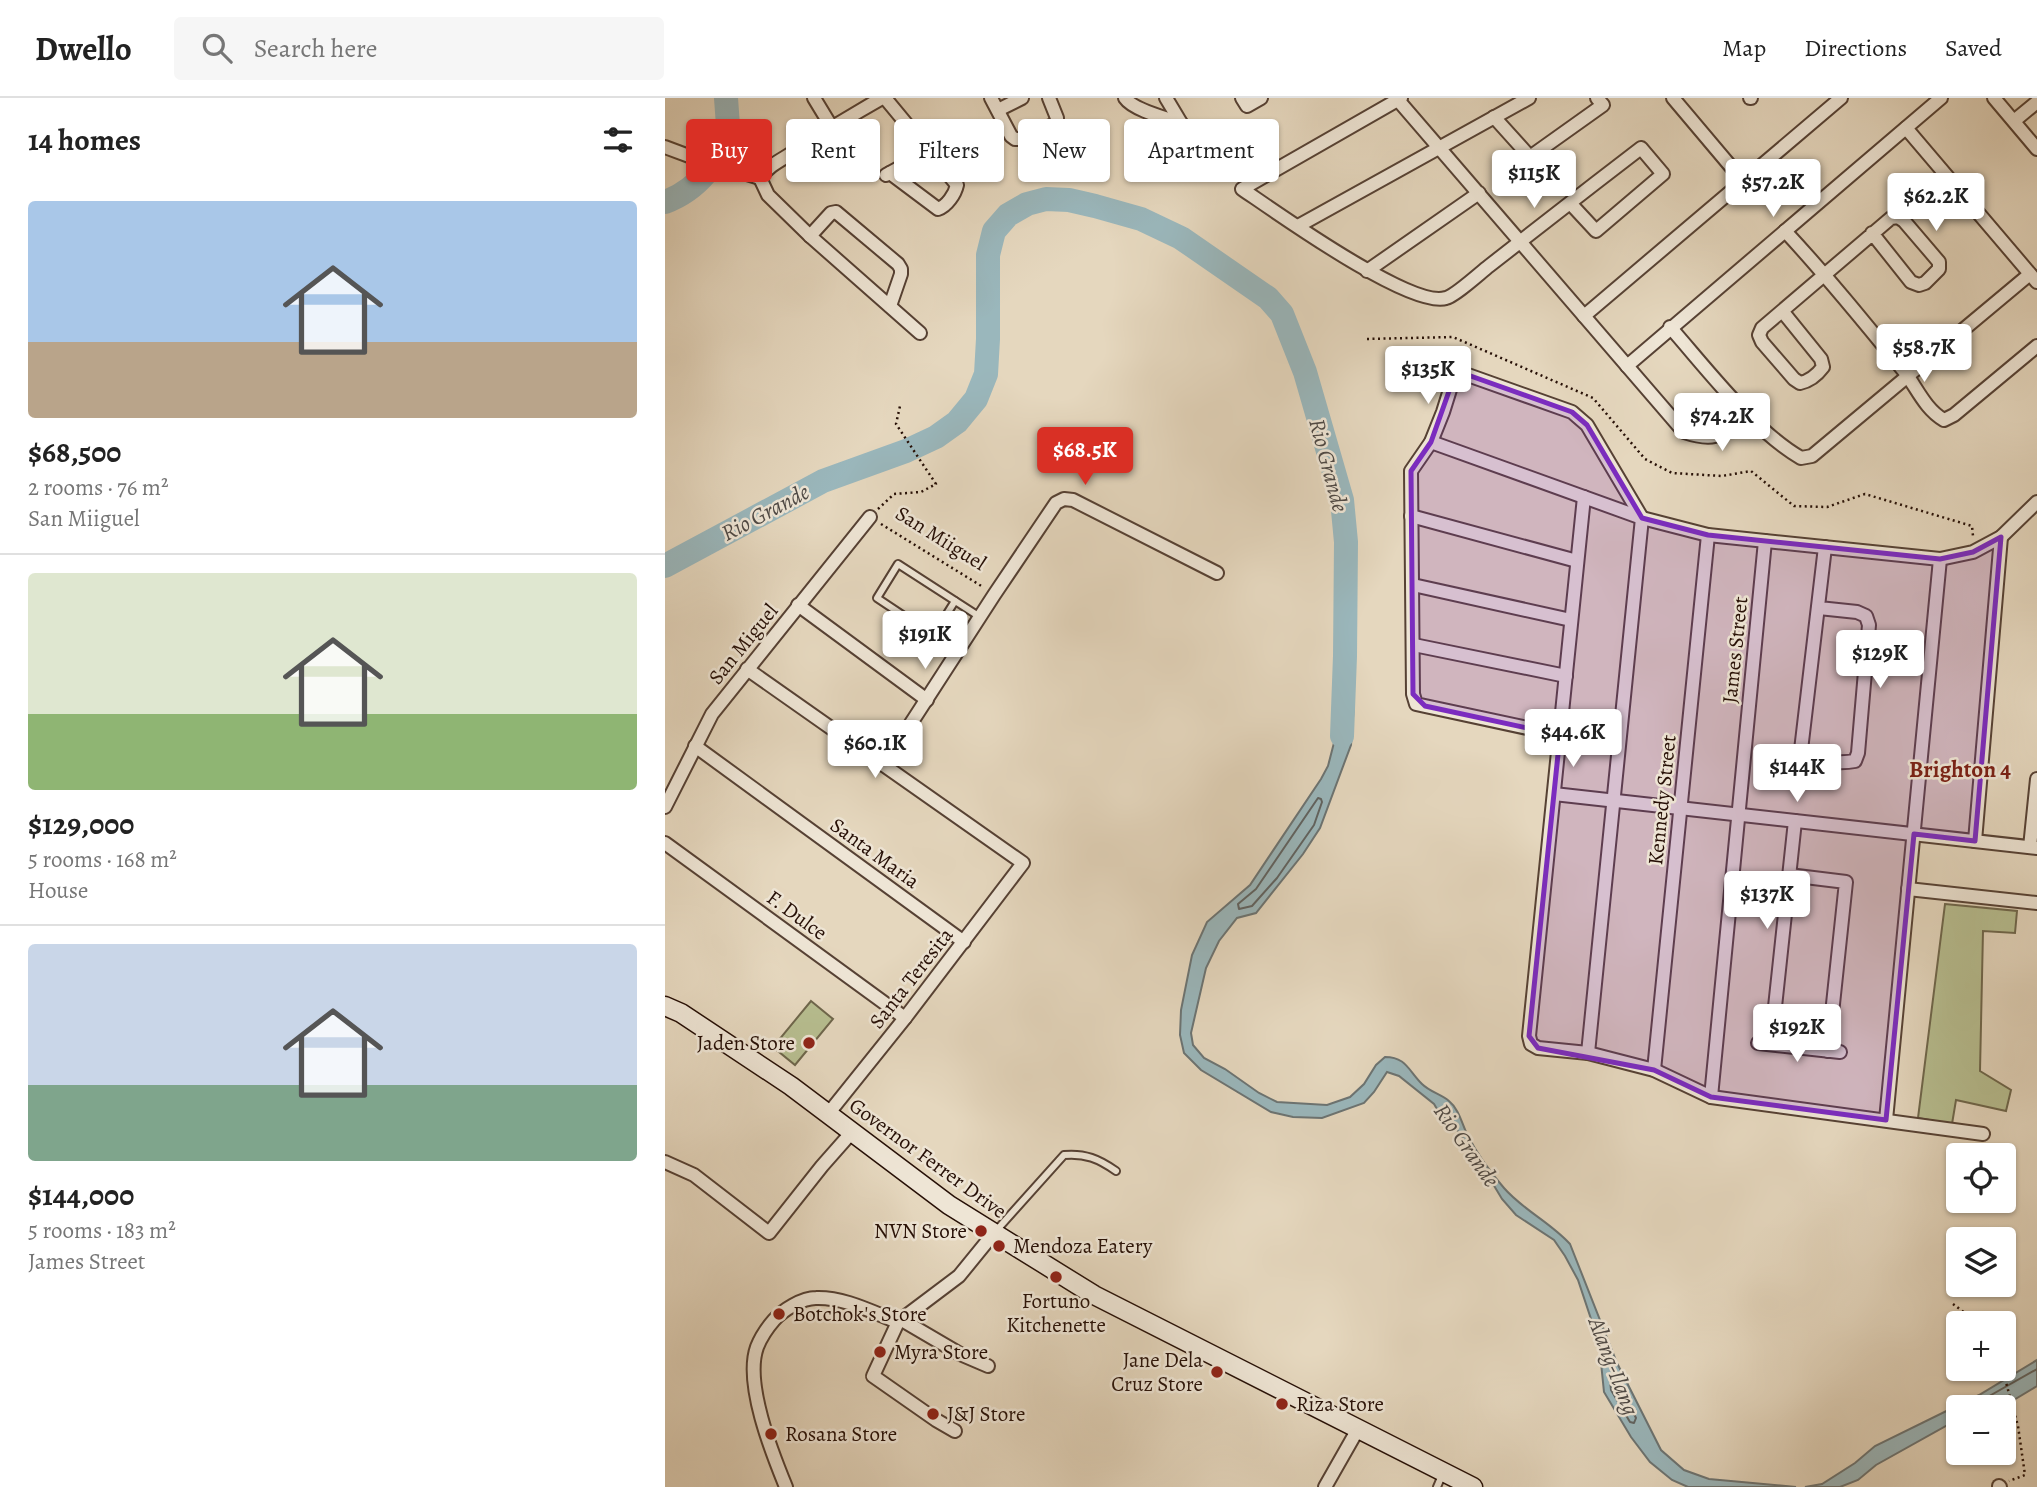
<!DOCTYPE html>
<html lang="en">
<head>
<meta charset="utf-8">
<style>
	:root { --surface:#fff; --page:#f6f6f6; --text:#222; --muted:#767676; --line:#e0e0e0; --accent:#d93025 }
	body { margin:0; font-family:Alegreya,serif; background:var(--page); color:var(--text); height:100vh; display:flex; flex-direction:column; font-size:26px; white-space:nowrap }
	* { box-sizing:border-box; margin:0 }
	p { font-size:23px; color:var(--muted) }
	.icon { flex:none; width:38px; height:38px; fill:none; stroke:currentColor; stroke-width:2; stroke-linecap:round; stroke-linejoin:round }
	.map { position:relative; flex:1; overflow:hidden }
	.panel { display:flex; flex-direction:column; background:var(--surface); width:665px }
	.panel>* { flex:none }
	.hud { position:absolute; left:21px; top:21px; width:665px; height:63px; display:flex; gap:14px }
	.buttons { position:absolute; left:1281px; top:1045px; display:grid; gap:14px }
	.buttons a { display:grid; place-items:center; width:70px; height:70px; border-radius:7px; background:var(--surface); box-shadow:0 2px 5px #0004; font-size:35px }
	.price { position:absolute; translate:-50% -60px; padding:0 16px; border-radius:7px; background:#fff; color:#222; font-size:23px; line-height:46px; filter:drop-shadow(0 2px 4px #0008) }
	.price::after { content:''; position:absolute; left:50%; top:42px; width:21px; height:16px; margin-left:-10px; background:inherit; clip-path:polygon(0 0,100% 0,50% 100%) }
	.price.selected { background:var(--accent); color:#fff }
	ul { padding:0; list-style:none }
	li { display:grid; align-content:center; gap:14px; height:371px; padding:0 28px }
	li+li { border-top:2px solid var(--line) }
	li span { display:grid; place-items:center; height:217px; border-radius:7px; color:#555 }
	li>.icon { margin-inline-start:auto }
	span .icon { width:126px; height:126px; fill:#fffc; stroke-width:1 }
	li b { font-size:30px }
	h2 { display:flex; justify-content:space-between; align-items:center; height:84px; padding:0 28px; font-size:30px }
	.tag { padding:0 24px; border-radius:7px; background:var(--surface); box-shadow:0 2px 5px #0004; font-size:24px; line-height:63px }
	.tag.selected { background:var(--accent); color:#fff }
	header { display:flex; align-items:center; gap:42px; box-sizing:border-box; height:98px; padding:0 35px; background:var(--surface); border-bottom:2px solid var(--line) }
	header strong { font-size:33px }
	nav { display:flex; gap:38px; margin-inline-start:auto; font-size:24px }
	.search { width:490px; height:63px; background:var(--page); display:flex; align-items:center; gap:18px; box-sizing:border-box; padding:0 24px; border-radius:7px; color:var(--muted); font-size:26px }
	main { display:flex; flex:1; min-height:0 }
	.map>svg:first-child { display:block }
	.green { fill:#b7be90; stroke:#6e664b; stroke-width:2 }
	.water { fill:#9ab7bc; stroke:#6c7473; stroke-width:2 }
	.lines { fill:none; stroke-linecap:round; stroke-linejoin:round }
	.shore { stroke:#606361; stroke-width:2 }
	.river { stroke:#9ab7bc; stroke-width:24 }
	.service-casing { stroke:#564134; stroke-width:10 }
	.minor-casing { stroke:#564134; stroke-width:16 }
	.secondary-casing { stroke:#260f06; stroke-width:21 }
	.path { stroke:#260f06; stroke-width:2.5; stroke-dasharray:2 3.5; stroke-linecap:butt }
	.service { stroke:#eee5d5; stroke-width:6 }
	.minor { stroke:#eee5d5; stroke-width:12 }
	.secondary { stroke:#eee5d5; stroke-width:18 }
	.marked { fill:#7b2cbf; fill-opacity:0.2; stroke:#7b2cbf; stroke-width:5; stroke-linejoin:round }
	.poi-dot { fill:#8f2418; stroke:#eee5d5; stroke-width:2.5 }
	.labels { text-anchor:middle; stroke-width:5; stroke-linejoin:round; paint-order:stroke }
	.street-label { font-size:21px; fill:#260f06; stroke:#eee5d5 }
	.poi-label { font-size:21px; fill:#260f06; stroke:#eee5d5; text-anchor:start }
	.water-label { font-size:23px; font-style:italic; fill:#4f4a46; stroke:#eee5d5 }
	.neighbourhood-label { font-size:23px; font-weight:bold; fill:#7a1f14; stroke:#eee5d5 }
</style>
</head>
<body>
<header>
<strong>Dwello</strong>
<div class="search"><svg class="icon" aria-label="search" viewBox="0 0 24 24"><circle cx="10" cy="10" r="6"/><path d="M15 15l6 6"/></svg>Search here</div>
<nav><a>Map</a><a>Directions</a><a>Saved</a></nav>
</header>
<main>
<section class="panel">
<h2>14 homes<svg class="icon" aria-label="filters" viewBox="0 0 24 24"><path d="M4 7h16M4 17h16"/><circle cx="9" cy="7" r="2"/><circle cx="15" cy="17" r="2"/></svg></h2>
<ul>
<li><span style="background:linear-gradient(#a9c7e8 65%,#b9a48a 0)"><svg class="icon" aria-label="home" viewBox="0 0 24 24"><path d="M3 11l9-7 9 7M6 9v11h12V9"/></svg></span><div><b>$68,500</b><p>2 rooms · 76 m²</p><p>San Miiguel</p></div></li>
<li><span style="background:linear-gradient(#dfe7d0 65%,#8fb573 0)"><svg class="icon" aria-label="home" viewBox="0 0 24 24"><path d="M3 11l9-7 9 7M6 9v11h12V9"/></svg></span><div><b>$129,000</b><p>5 rooms · 168 m²</p><p>House</p></div></li>
<li><span style="background:linear-gradient(#c9d6e8 65%,#7fa58c 0)"><svg class="icon" aria-label="home" viewBox="0 0 24 24"><path d="M3 11l9-7 9 7M6 9v11h12V9"/></svg></span><div><b>$144,000</b><p>5 rooms · 183 m²</p><p>James Street</p></div></li>
</ul>
</section>
<div class="map">
<svg width="1372" height="1389" viewBox="0 0 1372 1389">
	<rect width="100%" height="100%" fill="#e5d7be"/>
	<filter id="stains"><feTurbulence type="fractalNoise" baseFrequency=".00286" numOctaves="4"/><feColorMatrix values="0 0 0 0 .2 0 0 0 0 .09 0 0 0 0 .02 0 0 0 .5 -.17"/></filter>
	<radialGradient id="worn" r=".72"><stop offset=".6" stop-color="#630" stop-opacity="0"/><stop offset="1" stop-color="#630" stop-opacity=".3"/></radialGradient>
	<g class="green">
		<polygon points="1280,806 1352,813 1350,835 1318,833 1315,973 1346,992 1341,1013 1291,1002 1287,1026 1253,1020"/>
		<polygon points="146,903 168,921 130,967 108,949"/>
	</g>
	<g class="water">
		<path d="M670,603L689,606L686,647L655,730L638,756L591,815L572,820L554,843L541,870L526,935L528,947L539,960L560,971L594,995L612,1004L662,1007L685,999L699,986L711,967L720,959C741,959 743,972 757,986C765,994 776,996 784,1003C794,1011 797,1026 802,1036C811,1054 826,1075 839,1090C858,1112 885,1124 905,1146L952,1265L996,1352L1019,1372L1044,1381L1131,1389H1023L1007,1382L985,1364L966,1339L939,1294L934,1245L913,1182L900,1158L889,1142L851,1117L837,1101L828,1086L820,1080L799,1042L787,1025L775,1016L769,1006L734,978L722,974L709,994L699,1005L657,1020L628,1019L606,1014L536,972L519,955L515,937L516,912L527,857L542,824L585,787L656,681L663,668L671,637Z"/>
		<polygon points="1372,1262 1372,1288 1337,1309 1293,1309 1293,1324 1281,1328 1211,1367 1193,1382 1175,1389 1140,1389 1157,1386 1190,1365 1210,1348 1314,1297"/>
	</g>
	<g class="lines">
		<g class="shore">
			<polygon points="653,700 656,701 657,704 649,727 612,780 587,808 574,811 573,806 591,791"/>
			<polygon points="949,1279 952,1281 971,1320 969,1325 965,1324 946,1292 945,1282"/>
			<polyline points="1305,1309 1372,1271"/>
		</g>
		<g class="river">
			<polyline points="53,56 63,28 61,0"/>
			<path d="M0,104C16,98 30,88 41,75"/>
			<polyline points="0,468 158,383 241,353 271,339 292,324 311,301 321,276 323,241 323,157 329,133 343,117 362,106 381,101 404,102 430,108 476,121 516,140 603,200 617,216 640,274 677,402 681,444 680,558 677,638"/>
		</g>
		<defs>
			<g id="service">
				<polyline points="268,538 290,503"/>
				<polyline points="293,554 212,500 233,466 315,519"/>
				<path d="M330,1134L399,1057C420,1055 434,1061 451,1073"/>
				<polyline points="772,1389 778,1375"/>
			</g>
			<g id="minor">
				<polyline points="149,0 166,28"/>
				<path d="M220,0L292,87C290,96 282,108 273,111L225,75"/>
				<polyline points="326,0 346,38 350,41 356,41 392,25 392,20 384,0"/>
				<path d="M460,0C468,12 501,20 516,25"/>
				<polyline points="501,0 525,40"/>
				<polyline points="577,0 582,8 596,0"/>
				<path d="M736,0L577,91C611,114 746,211 781,200C790,198 815,175 824,168C874,129 925,89 976,50L998,76L931,133L905,105"/>
				<polyline points="1008,0 1078,83"/>
				<polyline points="1085,0 1086,0"/>
				<polyline points="1329,0 1372,51"/>
				<path d="M733,2L1019,334C1052,345 1057,336 1084,318"/>
				<polyline points="333,12 357,0"/>
				<polyline points="829,19 865,59 938,7 932,0"/>
				<polyline points="1349,23 1372,4"/>
				<polyline points="1241,30 1372,184"/>
				<polyline points="0,49 24,58 95,80"/>
				<polyline points="221,77 263,54"/>
				<polyline points="95,80 103,97 145,138 255,235"/>
				<path d="M95,80C105,66 117,62 130,53C159,34 187,17 217,0"/>
				<polyline points="633,128 864,0"/>
				<path d="M1120,133C1162,178 1200,225 1239,273C1252,290 1260,311 1279,322L1289,317L1372,248"/>
				<polyline points="145,138 166,115 171,114 233,166 236,171 236,176 225,208"/>
				<polyline points="702,173 814,95"/>
				<path d="M1118,214L1156,261L1158,269C1152,277 1145,283 1135,285L1129,281L1097,244L1094,237L1097,230L1226,120L1233,119L1239,123L1274,164V171L1260,185L1254,187L1246,184L1207,135"/>
				<polyline points="919,218 1176,0"/>
				<path d="M1005,229C1042,271 1089,333 1136,360L1147,358L1365,176"/>
				<polyline points="962,268 1276,0"/>
				<polyline points="766,344 977,420 1043,437 1275,461 1308,454 1336,439 1372,404"/>
				<polyline points="919,399 864,938 866,946 873,950 923,955 989,972 1046,999 1318,1036"/>
				<polyline points="746,418 912,463"/>
				<polyline points="748,487 906,522"/>
				<polyline points="133,507 262,602"/>
				<path d="M1154,510L1192,514L1201,518L1204,527L1193,655L1190,663C1174,666 1154,663 1139,658L1136,652L1160,449"/>
				<polyline points="749,547 901,578"/>
				<polyline points="82,571 358,765 240,920 163,1016"/>
				<polyline points="895,637 760,608 751,606 748,596 746,373 766,344 778,314 788,282 792,278 800,276 907,314 922,327 977,420 923,955"/>
				<polyline points="30,648 299,844"/>
				<polyline points="219,667 329,497 391,405 399,401 408,402 552,475"/>
				<polyline points="889,696 1372,750"/>
				<polyline points="0,709 47,616 205,419"/>
				<polyline points="1310,743 1336,439"/>
				<polyline points="0,745 240,920"/>
				<polyline points="1365,749 1372,681"/>
				<polyline points="1124,777 1181,784 1163,953"/>
				<polyline points="1243,791 1372,805"/>
				<polyline points="1093,945 1175,954"/>
				<polyline points="1106,946 1130,723"/>
				<polyline points="989,972 1043,437"/>
				<polyline points="1046,999 1100,443"/>
				<polyline points="1221,1022 1275,461"/>
				<polyline points="0,1064 29,1077 104,1135 157,1068 187,1034"/>
				<polyline points="237,1222 295,1256 323,1268"/>
				<polyline points="233,1224 208,1278 271,1322 290,1333"/>
				<polyline points="1334,1388 1335,1389"/>
				<path d="M121,1389C107,1355 79,1285 92,1249C96,1239 102,1230 109,1222C118,1212 137,1200 151,1200C179,1199 207,1214 233,1224L294,1178L329,1135"/>
				<polyline points="660,1389 693,1331"/>
			</g>
			<polyline id="secondary" points="0,908 16,915 126,988 284,1107 429,1197 808,1389"/>
		</defs>
		<use href="#service" class="service-casing"/>
		<use href="#minor" class="minor-casing"/>
		<use href="#secondary" class="secondary-casing"/>
		<g class="path">
			<polyline points="702,241 788,239 928,300 980,361 1007,375 1057,378 1086,373 1129,408 1162,409 1200,396 1307,428 1308,438"/>
			<polyline points="213,411 229,396 256,394 271,386 231,326 235,308"/>
			<polyline points="216,426 318,489"/>
			<polyline points="1288,1206 1313,1225"/>
			<polyline points="1337,1270 1353,1328 1360,1377 1344,1383"/>
		</g>
		<use href="#service" class="service"/>
		<use href="#minor" class="minor"/>
		<use href="#secondary" class="secondary"/>
	</g>
	<path class="marked" d="M800,276L907,314L922,327L977,420L1043,437L1275,461L1308,454L1336,439L1310,743L1249,736L1221,1022L1046,999L989,972L873,950L864,938L895,637L760,608L748,596L746,373L766,344L788,282Z"/>
	<g class="poi-dot">
		<circle cx="144" cy="945" r="7"/>
		<circle cx="316" cy="1133" r="7"/>
		<circle cx="334" cy="1148" r="7"/>
		<circle cx="391" cy="1179" r="7"/>
		<circle cx="114" cy="1216" r="7"/>
		<circle cx="215" cy="1254" r="7"/>
		<circle cx="552" cy="1274" r="7"/>
		<circle cx="617" cy="1306" r="7"/>
		<circle cx="268" cy="1316" r="7"/>
		<circle cx="106" cy="1336" r="7"/>
	</g>
	<g class="labels">
		<g class="street-label">
			<text transform="translate(276 440) rotate(32)" y="7">San Miiguel</text>
			<text transform="translate(78 546) rotate(-51)" y="7">San Miguel</text>
			<text transform="translate(1070 552) rotate(-84)" y="7">James Street</text>
			<text transform="translate(997 702) rotate(-84)" y="7">Kennedy Street</text>
			<text transform="translate(210 755) rotate(36)" y="7">Santa Maria</text>
			<text transform="translate(132 817) rotate(36)" y="7">F. Dulce</text>
			<text transform="translate(246 880) rotate(-52)" y="7">Santa Teresita</text>
			<text transform="translate(263 1060) rotate(36)" y="7">Governor Ferrer Drive</text>
		</g>
		<g class="poi-label">
			<text x="130" y="952" text-anchor="end">Jaden Store</text>
			<text x="302" y="1140" text-anchor="end">NVN Store</text>
			<text x="348" y="1155">Mendoza Eatery</text>
			<text x="391" y="1210" text-anchor="middle">Fortuno<tspan x="391" dy="24">Kitchenette</tspan></text>
			<text x="128" y="1223">Botchok's Store</text>
			<text x="229" y="1261">Myra Store</text>
			<text x="538" y="1269" text-anchor="end">Jane Dela<tspan x="538" dy="24">Cruz Store</tspan></text>
			<text x="631" y="1313">Riza Store</text>
			<text x="282" y="1323">J&amp;J Store</text>
			<text x="120" y="1343">Rosana Store</text>
		</g>
		<g class="water-label">
			<text transform="translate(664 367) rotate(75)" y="8">Rio Grande</text>
			<text transform="translate(100 414) rotate(-28)" y="8">Rio Grande</text>
			<text transform="translate(802 1047) rotate(55)" y="8">Rio Grande</text>
			<text transform="translate(949 1268) rotate(69)" y="8">Alang-Ilang</text>
		</g>
		<g class="neighbourhood-label">
			<text x="1295" y="679">Brighton 4</text>
		</g>
	</g>
	<rect width="100%" height="100%" filter="url(#stains)"/>
	<rect width="100%" height="100%" fill="url(#worn)"/>
</svg>
<div class="buttons">
<a><svg class="icon" aria-label="locate" viewBox="0 0 24 24"><circle cx="12" cy="12" r="6"/><path d="M12 2v4M12 18v4M2 12h4M18 12h4"/></svg></a>
<a><svg class="icon" aria-label="layers" viewBox="0 0 24 24"><path d="M12 4l9 5-9 5-9-5zM3 14l9 5 9-5"/></svg></a>
<a>+</a>
<a>−</a>
</div>
<b class="price" style="left:869px;top:112px">$115K</b>
<b class="price" style="left:1108px;top:121px">$57.2K</b>
<b class="price" style="left:1271px;top:135px">$62.2K</b>
<b class="price" style="left:1259px;top:286px">$58.7K</b>
<b class="price" style="left:763px;top:308px">$135K</b>
<b class="price" style="left:1057px;top:355px">$74.2K</b>
<b class="price selected" style="left:420px;top:389px">$68.5K</b>
<b class="price" style="left:260px;top:573px">$191K</b>
<b class="price" style="left:1215px;top:592px">$129K</b>
<b class="price" style="left:908px;top:671px">$44.6K</b>
<b class="price" style="left:210px;top:682px">$60.1K</b>
<b class="price" style="left:1132px;top:706px">$144K</b>
<b class="price" style="left:1102px;top:833px">$137K</b>
<b class="price" style="left:1132px;top:966px">$192K</b>
<div class="hud">
<a class="tag selected">Buy</a>
<a class="tag">Rent</a>
<a class="tag">Filters</a>
<a class="tag">New</a>
<a class="tag">Apartment</a>
</div>
</div>
</main>
</body>
</html>
